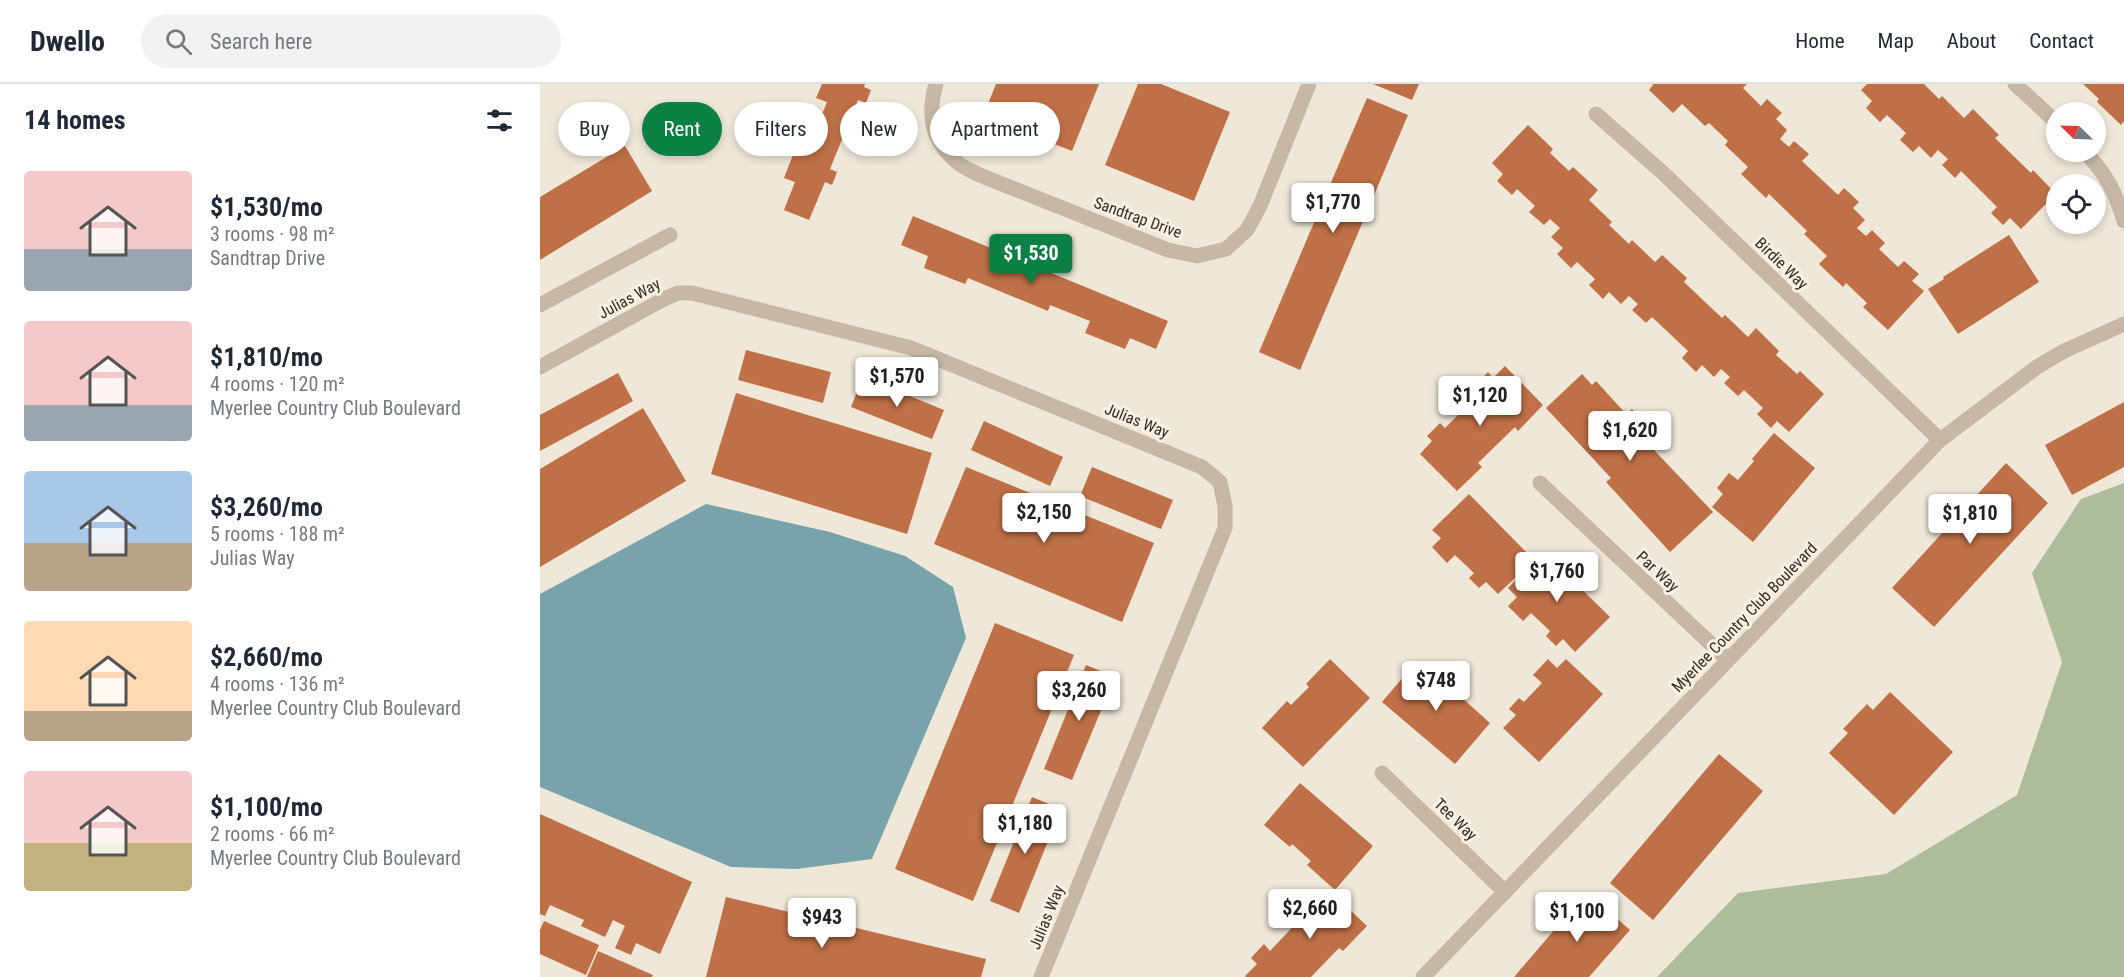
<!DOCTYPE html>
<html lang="en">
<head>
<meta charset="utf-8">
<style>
	:root { --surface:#fff; --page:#f2f2f3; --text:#1f2937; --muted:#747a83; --line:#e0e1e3; --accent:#0b8043 }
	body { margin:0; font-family:"Roboto Condensed",sans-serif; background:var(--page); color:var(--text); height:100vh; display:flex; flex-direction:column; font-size:22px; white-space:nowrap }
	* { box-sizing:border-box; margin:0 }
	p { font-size:20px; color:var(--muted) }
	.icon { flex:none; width:33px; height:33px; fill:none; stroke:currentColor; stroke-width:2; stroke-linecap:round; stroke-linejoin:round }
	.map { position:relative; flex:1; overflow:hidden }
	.side { display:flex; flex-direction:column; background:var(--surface); width:540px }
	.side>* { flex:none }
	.guide { position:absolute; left:18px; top:18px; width:570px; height:54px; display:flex; gap:12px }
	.needle { width:39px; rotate:293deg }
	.buttons { position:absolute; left:1506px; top:18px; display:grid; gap:12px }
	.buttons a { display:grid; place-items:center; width:60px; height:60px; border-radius:50%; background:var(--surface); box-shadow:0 3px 9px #0003; font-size:30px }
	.price { position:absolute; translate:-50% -51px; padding:0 14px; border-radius:6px; background:#fff; color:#222; font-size:20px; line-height:39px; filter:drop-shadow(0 2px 3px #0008) }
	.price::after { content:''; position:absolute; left:50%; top:36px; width:18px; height:14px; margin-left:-9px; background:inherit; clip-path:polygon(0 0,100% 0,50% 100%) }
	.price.on { background:var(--accent); color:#fff }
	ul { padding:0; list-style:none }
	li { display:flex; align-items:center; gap:18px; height:150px; padding:0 24px }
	li span { display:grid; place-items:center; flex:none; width:168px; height:120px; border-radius:6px; color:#555 }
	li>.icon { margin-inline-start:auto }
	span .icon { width:72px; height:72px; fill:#fffc; stroke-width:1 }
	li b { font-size:26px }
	h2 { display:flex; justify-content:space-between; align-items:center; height:72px; padding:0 24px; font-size:26px }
	.tag { padding:0 21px; border-radius:27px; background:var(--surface); box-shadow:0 3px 9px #0003; font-size:21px; line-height:54px }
	.tag.on { background:var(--accent); color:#fff }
	header { display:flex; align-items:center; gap:36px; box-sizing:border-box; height:84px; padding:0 30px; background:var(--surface); border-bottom:2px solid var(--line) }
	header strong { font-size:28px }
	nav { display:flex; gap:33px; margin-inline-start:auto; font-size:21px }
	.search { width:420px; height:54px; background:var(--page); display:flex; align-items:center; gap:15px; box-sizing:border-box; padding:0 21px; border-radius:33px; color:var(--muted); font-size:22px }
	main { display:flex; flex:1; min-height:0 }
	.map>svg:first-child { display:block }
	.green { fill:#adbd99 }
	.water { fill:#79a3aa }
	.building { fill:#bf7046 }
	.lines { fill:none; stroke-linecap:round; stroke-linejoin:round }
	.street { stroke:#c6b8a5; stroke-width:15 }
	.labels { text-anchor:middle; stroke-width:6; stroke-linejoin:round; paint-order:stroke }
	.street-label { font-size:16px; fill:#322b26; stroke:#f7f0e3 }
</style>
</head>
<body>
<header>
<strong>Dwello</strong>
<div class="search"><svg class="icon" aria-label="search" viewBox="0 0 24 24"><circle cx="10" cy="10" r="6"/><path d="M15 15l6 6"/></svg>Search here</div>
<nav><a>Home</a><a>Map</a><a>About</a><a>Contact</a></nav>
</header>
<main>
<section class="side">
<h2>14 homes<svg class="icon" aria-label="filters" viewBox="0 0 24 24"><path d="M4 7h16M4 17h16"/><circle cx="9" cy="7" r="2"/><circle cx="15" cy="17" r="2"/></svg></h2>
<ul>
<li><span style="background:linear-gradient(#f6c9c9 65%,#9aa5b1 0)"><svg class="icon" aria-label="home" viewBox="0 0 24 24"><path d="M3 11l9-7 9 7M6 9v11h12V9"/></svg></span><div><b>$1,530/mo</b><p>3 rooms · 98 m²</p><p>Sandtrap Drive</p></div></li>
<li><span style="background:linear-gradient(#f6c9c9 70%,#9aa5b1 0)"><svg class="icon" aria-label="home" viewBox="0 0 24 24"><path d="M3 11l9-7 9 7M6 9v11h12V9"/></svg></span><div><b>$1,810/mo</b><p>4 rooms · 120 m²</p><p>Myerlee Country Club Boulevard</p></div></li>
<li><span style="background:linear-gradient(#a9c7e8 60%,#b9a48a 0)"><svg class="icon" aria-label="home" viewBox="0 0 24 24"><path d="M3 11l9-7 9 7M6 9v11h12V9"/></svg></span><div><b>$3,260/mo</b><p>5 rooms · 188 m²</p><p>Julias Way</p></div></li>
<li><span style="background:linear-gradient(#ffd9b3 75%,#b9a48a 0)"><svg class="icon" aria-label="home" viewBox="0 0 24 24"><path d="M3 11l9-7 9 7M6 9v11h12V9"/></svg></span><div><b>$2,660/mo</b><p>4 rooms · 136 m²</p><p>Myerlee Country Club Boulevard</p></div></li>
<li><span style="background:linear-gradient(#f6c9c9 60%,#c2b280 0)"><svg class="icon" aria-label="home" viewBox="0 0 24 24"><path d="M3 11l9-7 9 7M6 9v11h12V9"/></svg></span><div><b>$1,100/mo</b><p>2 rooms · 66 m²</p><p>Myerlee Country Club Boulevard</p></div></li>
</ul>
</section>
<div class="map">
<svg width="1584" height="893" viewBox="0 0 1584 893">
	<rect width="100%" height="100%" fill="#efe7d8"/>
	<polygon class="green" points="1584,399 1584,893 1117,893 1198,809 1346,790 1477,711 1522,578 1492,489 1541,415"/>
	<polygon class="water" points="166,420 290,448 365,472 413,503 426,554 332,775 257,785 191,783 0,703 0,510"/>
	<g class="building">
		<polygon points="282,0 325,0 324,3 331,6 326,19 318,16 290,85 297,88 292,101 285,98 269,136 244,126 255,98 244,94 260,53 271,57 287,18 276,14"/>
		<polygon points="456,0 559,0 532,67 443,32"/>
		<polygon points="598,0 621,0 690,28 654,117 565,81"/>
		<polygon points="833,0 879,0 872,16"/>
		<polygon points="1112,0 1207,0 1203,4 1221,22 1227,15 1242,29 1236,35 1247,46 1240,55 1249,63 1254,57 1269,70 1262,77 1298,111 1304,104 1319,118 1313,124 1325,136 1317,144 1326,152 1332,146 1345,159 1339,165 1358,183 1364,177 1379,190 1372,197 1384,207 1348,246 1323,223 1327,219 1306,199 1303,203 1279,180 1287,172 1264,150 1267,147 1229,110 1226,114 1201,90 1208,83 1185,61 1188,57 1169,39 1165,42 1142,20 1133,29 1109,6 1113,1"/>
		<polygon points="1327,0 1384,0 1399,15 1402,12 1424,34 1433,25 1459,51 1455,54 1491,89 1493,86 1516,110 1481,145 1470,134 1463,141 1451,129 1457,123 1421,87 1415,94 1402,81 1408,75 1398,66 1391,74 1379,62 1373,68 1360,56 1366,49 1347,31 1340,38 1326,24 1332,17 1321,6"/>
		<polygon points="1543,0 1584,0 1584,37 1581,41 1557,18 1559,15"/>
		<polygon points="827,14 868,31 760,286 719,268"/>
		<polygon points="988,41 1013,65 1010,69 1029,87 1033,83 1058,106 1049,116 1072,138 1069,141 1089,160 1092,156 1115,178 1122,171 1147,194 1144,198 1182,234 1185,231 1208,253 1216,244 1239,267 1236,271 1257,290 1260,287 1284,310 1249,348 1237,337 1231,344 1217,330 1223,324 1204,306 1198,312 1184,299 1190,293 1181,285 1174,293 1162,281 1156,288 1142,274 1148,267 1112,233 1106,239 1092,226 1098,220 1089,212 1081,220 1069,208 1063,215 1049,201 1055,195 1037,178 1031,184 1017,170 1023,164 1011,153 1020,144 1010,135 1004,141 989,128 995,122 977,105 972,111 957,97 963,90 952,79"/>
		<polygon points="85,62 112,107 0,176 0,113"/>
		<polygon points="373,132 628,237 616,265 590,254 585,265 545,249 550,237 510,221 508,227 428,194 425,200 384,184 388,172 361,161"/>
		<polygon points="1469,151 1499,198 1418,250 1388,205 1404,195 1403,193"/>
		<polygon points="206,266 291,288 283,319 198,296"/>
		<polygon points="965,282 1003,321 978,347 975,343 938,379 942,383 917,407 880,370 892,357 887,352 900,339 905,344 939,310 933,304 948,288 953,294"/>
		<polygon points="78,289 93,317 0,367 0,331"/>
		<polygon points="1042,290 1052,301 1056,297 1086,330 1092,325 1105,339 1098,344 1114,361 1112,364 1173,428 1130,468 1066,398 1071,394 1006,324"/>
		<polygon points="323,293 404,326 392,355 311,323"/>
		<polygon points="196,309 392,369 367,450 171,390"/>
		<polygon points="1584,318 1584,383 1532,411 1505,361"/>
		<polygon points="103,324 146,397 0,483 0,385"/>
		<polygon points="444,337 523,373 510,402 431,366"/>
		<polygon points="1234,349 1275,384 1213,458 1172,423 1183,410 1177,404 1189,389 1198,396 1214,377 1212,375"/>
		<polygon points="1466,379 1508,419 1394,543 1352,504"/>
		<polygon points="426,383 614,459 582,538 394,460"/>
		<polygon points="552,383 633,416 621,445 540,412"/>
		<polygon points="929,410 994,476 958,510 946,498 939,504 929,494 934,489 915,471 907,479 892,463 901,454 892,446"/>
		<polygon points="1004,468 1070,533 1035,568 1023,555 1016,562 1006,552 1010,547 991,529 983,537 968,522 977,513 968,504"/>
		<polygon points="455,539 534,571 433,817 355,785"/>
		<polygon points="790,575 830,614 763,683 722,644 747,617 751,621 769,603 766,600"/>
		<polygon points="1008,575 1017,584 1026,575 1063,610 999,678 963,644 976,631 969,625 979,614 984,618 1002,599 993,591"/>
		<polygon points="877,577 890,588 892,587 950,639 915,680 842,618"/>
		<polygon points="546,581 575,593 532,696 504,685"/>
		<polygon points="1350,608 1413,668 1354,731 1289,669 1308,649 1303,645 1327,620 1333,626"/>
		<polygon points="1179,670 1223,707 1113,836 1070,799"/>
		<polygon points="760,699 833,762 795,806 767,781 771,777 752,760 750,763 724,741"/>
		<polygon points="492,713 521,725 479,829 450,817"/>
		<polygon points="0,730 152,798 120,870 96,859 91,871 75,864 85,842 73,836 65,853 41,842 44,836 10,821 5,832 0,830"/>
		<polygon points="789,806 827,842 803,867 799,864 771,893 706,893 705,892 717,880 711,874 724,860 730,867 764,831 758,825 771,811 778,817"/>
		<polygon points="1047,808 1090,846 1049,893 974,893"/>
		<polygon points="186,813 446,875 441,893 166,893"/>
		<polygon points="4,837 59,861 46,891 0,870 0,846"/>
		<polygon points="58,867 113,891 112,893 47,893"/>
	</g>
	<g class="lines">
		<g class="street">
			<path d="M396,0C387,32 391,56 417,78C423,84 434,88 442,92L628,166L657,172L686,165L707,146L720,122L769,0"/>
			<polyline points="1475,0 1516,38"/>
			<polyline points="1056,30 1123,89 1400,356"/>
			<path d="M1545,68C1567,91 1575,107 1584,137"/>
			<polyline points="0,221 130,151"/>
			<polyline points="0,283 124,215 138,209 152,209 371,264 662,383 680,398 685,422 685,444 501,893"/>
			<polyline points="1000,399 1187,575"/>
			<polyline points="842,689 965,808"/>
			<polyline points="883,893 1400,356 1497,283 1524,267 1584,240"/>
		</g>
	</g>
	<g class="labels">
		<g class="street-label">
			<text transform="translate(598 133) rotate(20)" y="6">Sandtrap Drive</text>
			<text transform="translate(1242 179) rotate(44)" y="6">Birdie Way</text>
			<text transform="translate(89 214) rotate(-28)" y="6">Julias Way</text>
			<text transform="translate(597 336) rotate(22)" y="6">Julias Way</text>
			<text transform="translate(1118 487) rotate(43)" y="6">Par Way</text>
			<text transform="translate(1204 533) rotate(-46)" y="6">Myerlee Country Club Boulevard</text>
			<text transform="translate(916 735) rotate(44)" y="6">Tee Way</text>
			<text transform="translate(506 833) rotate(-68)" y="6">Julias Way</text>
		</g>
	</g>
</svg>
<div class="buttons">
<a><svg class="needle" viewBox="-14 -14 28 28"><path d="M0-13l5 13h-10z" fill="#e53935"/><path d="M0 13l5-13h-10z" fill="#747a83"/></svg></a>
<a><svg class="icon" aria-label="locate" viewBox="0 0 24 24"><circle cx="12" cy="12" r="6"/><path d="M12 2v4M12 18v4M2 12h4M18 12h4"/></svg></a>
</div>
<b class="price" style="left:793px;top:150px">$1,770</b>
<b class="price on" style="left:491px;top:201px">$1,530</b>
<b class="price" style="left:357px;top:324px">$1,570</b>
<b class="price" style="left:940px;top:343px">$1,120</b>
<b class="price" style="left:1090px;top:378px">$1,620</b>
<b class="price" style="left:504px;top:460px">$2,150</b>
<b class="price" style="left:1430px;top:461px">$1,810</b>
<b class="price" style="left:1017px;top:519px">$1,760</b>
<b class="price" style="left:896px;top:628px">$748</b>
<b class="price" style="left:539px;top:638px">$3,260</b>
<b class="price" style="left:485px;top:771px">$1,180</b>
<b class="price" style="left:770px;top:856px">$2,660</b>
<b class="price" style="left:1037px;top:859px">$1,100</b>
<b class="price" style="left:282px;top:865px">$943</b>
<div class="guide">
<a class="tag">Buy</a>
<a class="tag on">Rent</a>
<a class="tag">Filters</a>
<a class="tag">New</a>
<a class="tag">Apartment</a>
</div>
</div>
</main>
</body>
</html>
